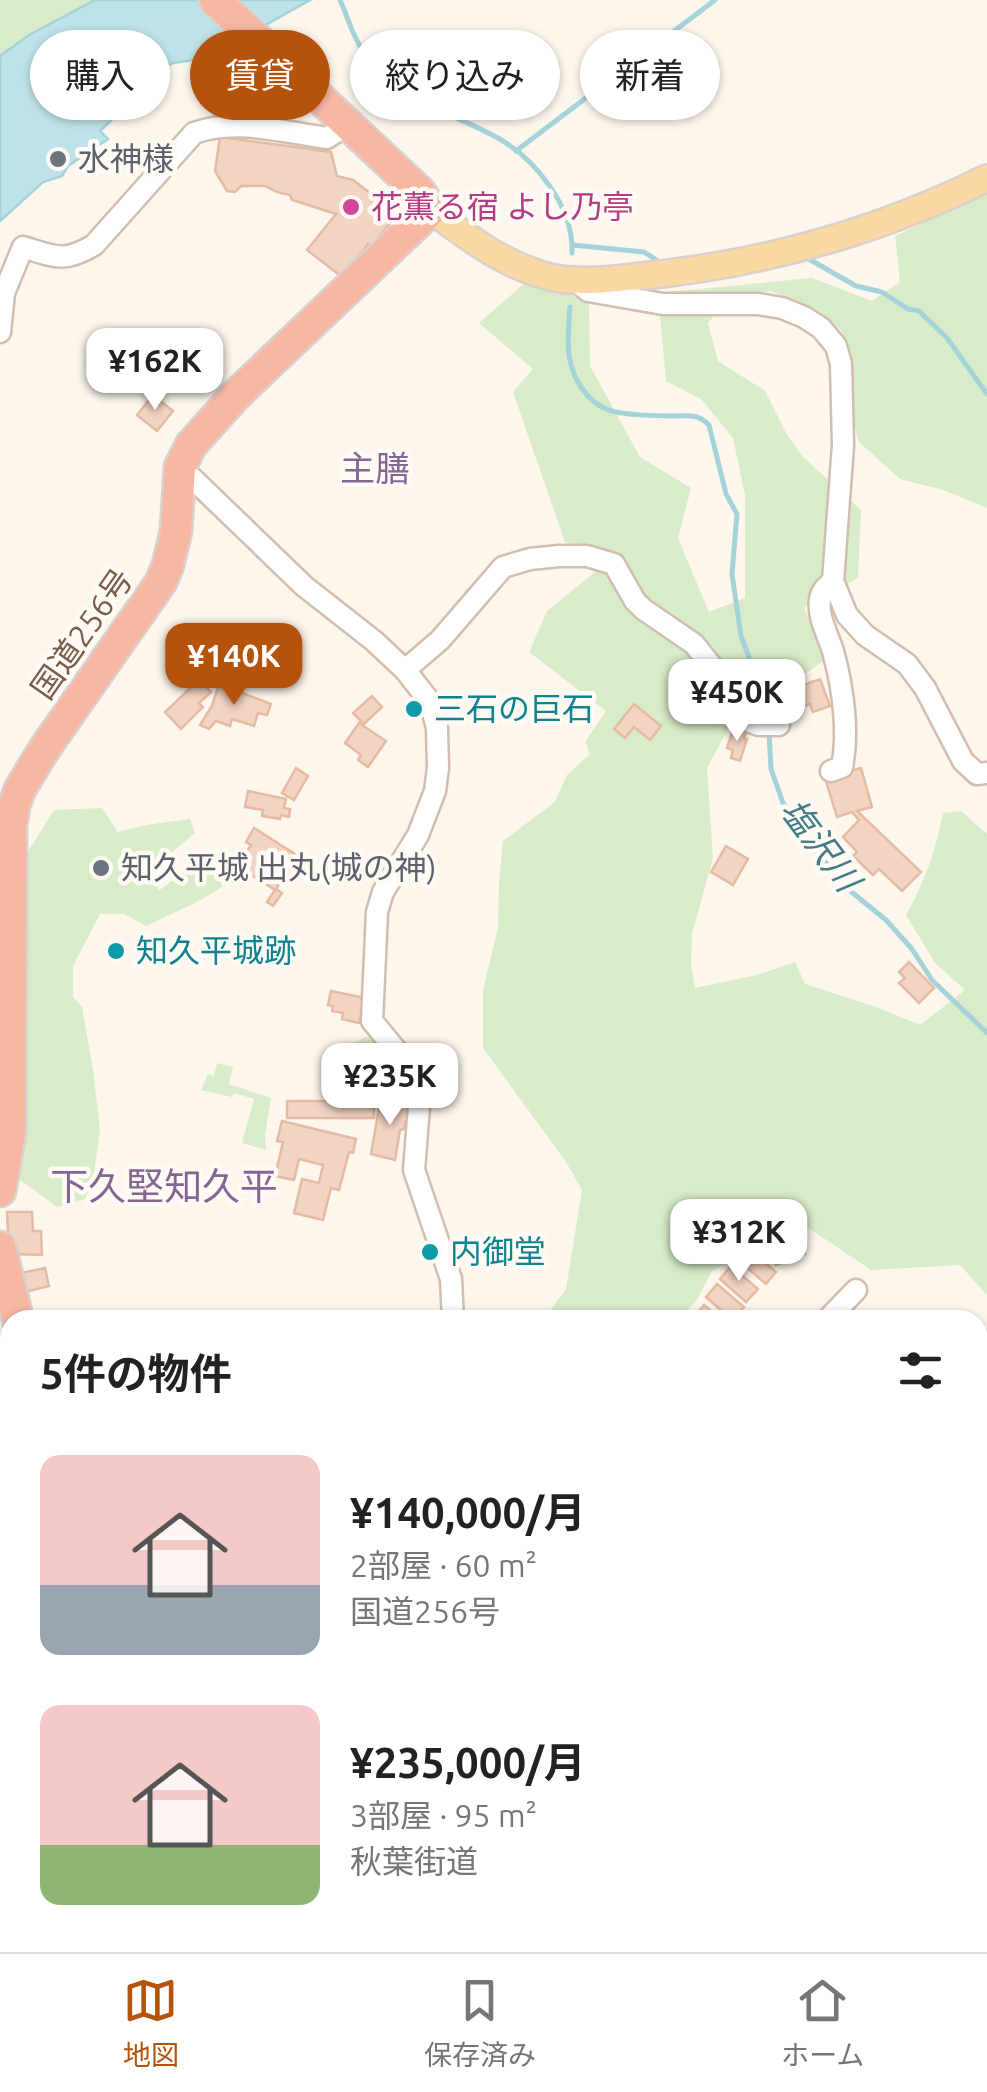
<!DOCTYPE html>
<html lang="ja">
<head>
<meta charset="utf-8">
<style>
	:root { --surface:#fff; --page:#f6f6f6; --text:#222; --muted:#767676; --line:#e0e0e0; --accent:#b45309 }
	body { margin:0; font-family:Ubuntu,"Noto Sans JP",sans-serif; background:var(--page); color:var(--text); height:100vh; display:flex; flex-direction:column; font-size:38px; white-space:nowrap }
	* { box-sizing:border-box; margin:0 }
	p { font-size:32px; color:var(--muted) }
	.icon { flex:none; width:55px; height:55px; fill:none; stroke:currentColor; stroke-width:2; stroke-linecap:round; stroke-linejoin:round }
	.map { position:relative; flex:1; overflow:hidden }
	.drawer { position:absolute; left:0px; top:1310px; width:988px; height:642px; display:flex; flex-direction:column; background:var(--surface); border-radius:30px 30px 0 0; box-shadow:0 2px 8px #0004 }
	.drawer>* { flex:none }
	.banner { position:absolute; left:30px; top:30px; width:928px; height:90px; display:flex; gap:20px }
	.price { position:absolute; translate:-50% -85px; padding:0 22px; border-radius:20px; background:#fff; color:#222; font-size:32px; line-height:65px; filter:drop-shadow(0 2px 5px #0008) }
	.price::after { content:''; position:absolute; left:50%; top:60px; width:30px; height:22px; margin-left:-15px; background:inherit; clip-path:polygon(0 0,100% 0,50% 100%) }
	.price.current { background:var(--accent); color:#fff }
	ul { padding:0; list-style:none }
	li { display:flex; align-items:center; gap:30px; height:250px; padding:0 40px }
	li span { display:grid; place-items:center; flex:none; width:280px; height:200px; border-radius:20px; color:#555 }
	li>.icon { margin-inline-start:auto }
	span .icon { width:120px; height:120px; fill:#fffc; stroke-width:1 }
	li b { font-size:42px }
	h2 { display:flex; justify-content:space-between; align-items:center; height:120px; padding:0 40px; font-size:42px }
	.chip { padding:0 35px; border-radius:45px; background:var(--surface); box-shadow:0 2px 8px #0004; font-size:35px; line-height:90px }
	.chip.current { background:var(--accent); color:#fff }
	.menu { display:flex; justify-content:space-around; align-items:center; height:140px; border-top:2px solid var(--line); background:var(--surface); font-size:28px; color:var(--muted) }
	.menu a { display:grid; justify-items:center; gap:5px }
	.menu .current { color:var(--accent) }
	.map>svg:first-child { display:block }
	.education { fill:#f3e8fa }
	.green { fill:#d8ecc9 }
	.water { fill:#bfe3e8; stroke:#a5d3da; stroke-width:2.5 }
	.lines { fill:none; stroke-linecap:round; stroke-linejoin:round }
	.stream { stroke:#a5d3da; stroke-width:5 }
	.building { fill:#f3d5c3; stroke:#e6bba3; stroke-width:2.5 }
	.minor-casing { stroke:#d1beb0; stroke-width:25 }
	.major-casing { stroke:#dad1cd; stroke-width:30 }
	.highway-casing { stroke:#dad1cd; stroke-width:35 }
	.minor { stroke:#fff; stroke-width:20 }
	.major { stroke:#fbd9a5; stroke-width:25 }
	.highway { stroke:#f7b7a3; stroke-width:30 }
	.worship-dot { fill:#6b7280; stroke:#fffaf3; stroke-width:4 }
	.hotel-dot { fill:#d1479c; stroke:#fffaf3; stroke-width:4 }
	.culture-dot { fill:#0f9aa8; stroke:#fffaf3; stroke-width:4 }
	.labels { text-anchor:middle; stroke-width:9; stroke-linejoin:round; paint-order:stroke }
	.worship-label { font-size:32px; fill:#5b616d; stroke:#fffaf3; text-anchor:start }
	.hotel-label { font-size:32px; fill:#b23c85; stroke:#fffaf3; text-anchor:start }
	.street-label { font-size:32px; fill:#7a5c4d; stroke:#fffaf3 }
	.culture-label { font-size:32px; fill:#0d838f; stroke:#fffaf3; text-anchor:start }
	.neighbourhood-label { font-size:35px; fill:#846695; stroke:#fffaf3 }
	.water-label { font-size:35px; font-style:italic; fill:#437c86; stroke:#fffaf3 }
	.quarter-label { font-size:38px; fill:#846695; stroke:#fffaf3 }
</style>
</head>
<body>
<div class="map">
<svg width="987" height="1952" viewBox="0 0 987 1952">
	<rect width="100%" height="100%" fill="#fdf6ec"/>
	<polygon class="education" points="167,1942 362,1942 362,1943 360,1952 165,1952"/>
	<g class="green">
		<polygon points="0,0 95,0 29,35 0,56"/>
		<path d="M987,193V508L943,490L900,479L858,441L852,410L842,331L813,310L771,291L732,295L708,323L718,361L765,391L786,433L803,457L861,510L858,578L804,608L826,659L728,729L707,768L713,858L692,934L691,965L695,988L757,975L795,962L805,984L876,1007L920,1025L965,990L935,963L906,915C924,884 936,849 943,813L961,811L987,834V1295L960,1265L871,1270L807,1227L729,1261L712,1271L696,1301L679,1320H543L566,1289L582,1190L566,1162L483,1048V990L498,928L499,882L503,841L555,802L567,775L590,754L585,742L606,711L529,652L547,611L616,555L565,542L513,392L533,369L479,323L526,282L589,300L590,366L640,457L691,488L678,538L709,612L745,598V495L733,438L701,399L666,381L658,293L812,278L872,301L900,282L895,236Z"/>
		<polygon points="102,808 118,832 146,825 190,819 195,833 154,867 158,891 191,868 217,867 222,887 197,902 146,926 124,914 100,914 73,966 73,997 82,1007 93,1070 100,1130 93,1180 85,1199 57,1207 11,1173 24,858 54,810"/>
		<polygon points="365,1037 383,1042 407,1073 402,1087 364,1093 332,1072 336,1053"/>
		<polygon points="217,1063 233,1067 229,1084 271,1098 265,1135 266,1150 242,1143 254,1099 234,1093 232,1097 201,1090 208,1074 214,1076"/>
		<polygon points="0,1679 10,1696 10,1745 0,1768"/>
	</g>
	<polygon class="water" points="95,0 310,0 207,58 173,63 162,68 120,104 122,110 100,131 108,139 68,166 62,176 43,182 0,221 0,56 29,35"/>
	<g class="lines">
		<g class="stream">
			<path d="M340,0C348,17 354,42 367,55C380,69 410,93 427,103C448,116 473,124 496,137C535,158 574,207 572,253"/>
			<polyline points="516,151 715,0"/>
			<polyline points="572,245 644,252 661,263"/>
			<polyline points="803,259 807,258 856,286 882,292 908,309 919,311 947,338 987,394"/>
			<path d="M570,307C569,322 567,339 569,355C572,377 586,402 609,410C620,415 659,416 672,416C688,416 697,413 709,425L726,494L737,514L732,574L741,636L749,657L746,687C758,699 768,703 769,721"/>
			<polyline points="769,732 771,769 783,803 821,857 848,889 886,920 912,949 932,980 987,1033"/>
		</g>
	</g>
	<g class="building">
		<polygon points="220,137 331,152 337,176 353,180 397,214 371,247 368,244 342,277 307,250 336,214 292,200 290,195 277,192 265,186 241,186 235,192 227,191 215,171"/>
		<polygon points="153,395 173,411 157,431 137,415"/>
		<polygon points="234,631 255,637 246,672 225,667"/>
		<polygon points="205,674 213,678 207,688 211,692 199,703 203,707 181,729 165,712"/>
		<polygon points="820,679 830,706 813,712 810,704 799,708 792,689"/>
		<polygon points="219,684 271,704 267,715 258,713 254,726 232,719 230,726 216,721 209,729 200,725 212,706"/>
		<polygon points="372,696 382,707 364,724 353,713"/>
		<polygon points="634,704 661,726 650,740 634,727 625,738 614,729"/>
		<polygon points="359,723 386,741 368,767 358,760 361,755 345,743"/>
		<polygon points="738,729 746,732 744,739 747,739 740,761 731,758 733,750 727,748 732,733 736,734"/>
		<polygon points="296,768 308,776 294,800 282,793"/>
		<polygon points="861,768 872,807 857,811 921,872 902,891 879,869 873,875 853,856 857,852 843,837 859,820 852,812 837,817 825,778"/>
		<polygon points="248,791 286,799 284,808 290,809 289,817 281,815 280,819 262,816 263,810 245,807"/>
		<polygon points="254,828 306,861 299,872 291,867 276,889 282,893 273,906 267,902 275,890 237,866 251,845 246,842"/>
		<polygon points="726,846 748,859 733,885 711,872"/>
		<polygon points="909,962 934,988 919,1003 899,983 905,978 899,972"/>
		<polygon points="331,991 365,998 359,1023 342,1019 343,1013 332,1011 333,1006 328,1005"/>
		<polygon points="430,1081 449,1084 445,1105 427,1102"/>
		<rect x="287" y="1101" width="87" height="17"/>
		<polygon points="380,1102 411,1104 411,1122 405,1122 404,1129 400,1130 395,1160 371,1154"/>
		<polygon points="282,1121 356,1139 353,1153 349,1152 339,1190 331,1188 323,1220 294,1213 302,1179 319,1183 323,1165 299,1159 294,1180 275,1176 283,1142 277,1141"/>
		<polygon points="7,1212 32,1212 33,1231 41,1231 42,1255 9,1254"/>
		<polygon points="799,1237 805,1254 776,1265 769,1248"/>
		<polygon points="755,1255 776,1272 766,1284 745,1266"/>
		<polygon points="731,1266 758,1289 746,1302 720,1279"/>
		<polygon points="45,1268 49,1286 17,1294 12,1275"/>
		<polygon points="717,1284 744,1307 732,1320 706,1297"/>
		<polygon points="704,1305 722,1320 700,1320 695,1316"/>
		<polygon points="1,1453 10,1455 10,1477 0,1474"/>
		<polygon points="8,1565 10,1565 10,1595 0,1591 0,1584"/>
		<polygon points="0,1880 10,1882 10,1922 0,1919"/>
		<polygon points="122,1942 146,1942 143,1952 120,1952"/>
		<polygon points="401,1942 468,1942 466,1952 399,1952"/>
		<polygon points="698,1942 735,1942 742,1952 685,1952"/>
	</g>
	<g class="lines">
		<defs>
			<g id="minor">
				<polyline points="575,280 588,291 663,304 758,304 782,308 804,317 821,328 836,346 841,364 843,445 833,581 847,615 865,635 907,664 925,688 963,761 977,774 987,773"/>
				<path d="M0,332L4,293L23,247C55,257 64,263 94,245L194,133C236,118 284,132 327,138L348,124"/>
				<polyline points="179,474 192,478 304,586 374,641 405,670 427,698 433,713 437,728 438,768 435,791 418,835 383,892 377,912 372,1021 414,1072 420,1094 414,1170 451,1279 453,1320"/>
				<polyline points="405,670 440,640 503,567 530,559 559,556 587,556 614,564 635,601 643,609 694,644 725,683 748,721 759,725 779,725"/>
				<path d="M831,771L842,767C849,732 843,689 834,655C830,638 817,618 820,600C821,591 827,586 833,581"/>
				<polyline points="827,1320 856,1290"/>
				<polyline points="978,1562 987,1563"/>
				<polyline points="748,1942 756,1952"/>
				<polyline points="371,1952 373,1942"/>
			</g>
			<path id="major" d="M431,210C469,238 503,265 550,277C581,284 612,279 642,276C763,264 878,232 987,178"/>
			<g id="highway">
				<polyline points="0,1191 10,1131 11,825 14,806 20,789 45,748 161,582 168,565 176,531 180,467 191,445 236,395 431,210 420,192 215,0"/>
				<polyline points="0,1247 18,1320"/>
				<polyline points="0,1557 10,1539"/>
				<polyline points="978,1879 987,1875"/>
				<polyline points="0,1947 30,1952"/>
				<polyline points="814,1952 834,1942"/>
			</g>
		</defs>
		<use href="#minor" class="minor-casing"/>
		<use href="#major" class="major-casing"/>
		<use href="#highway" class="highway-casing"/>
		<use href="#minor" class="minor"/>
		<use href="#major" class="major"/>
		<use href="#highway" class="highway"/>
	</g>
	<g class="worship-dot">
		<circle cx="58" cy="159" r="10"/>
		<circle cx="101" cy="868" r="10"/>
	</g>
	<circle class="hotel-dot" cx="351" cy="207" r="10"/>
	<g class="culture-dot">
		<circle cx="414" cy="709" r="10"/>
		<circle cx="116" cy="951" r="10"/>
		<circle cx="430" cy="1252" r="10"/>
	</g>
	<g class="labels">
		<g class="worship-label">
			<text x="78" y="170">水神様</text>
			<text x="121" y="879">知久平城 出丸(城の神)</text>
		</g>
		<g class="hotel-label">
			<text x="371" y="218">花薫る宿 よし乃亭</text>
		</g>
		<g class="street-label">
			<text transform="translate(82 634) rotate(-55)" y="11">国道256号</text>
		</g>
		<g class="culture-label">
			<text x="434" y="720">三石の巨石</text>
			<text x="136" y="962">知久平城跡</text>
			<text x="450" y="1263">内御堂</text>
		</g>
		<g class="neighbourhood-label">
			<text x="375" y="481">主膳</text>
		</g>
		<g class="water-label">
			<text transform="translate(820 845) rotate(53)" y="12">塩沢川</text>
		</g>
		<g class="quarter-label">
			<text x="164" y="1200">下久堅知久平</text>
		</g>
	</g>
</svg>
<b class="price" style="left:155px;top:413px">¥162K</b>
<b class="price current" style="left:234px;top:708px">¥140K</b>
<b class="price" style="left:737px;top:744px">¥450K</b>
<b class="price" style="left:390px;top:1128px">¥235K</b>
<b class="price" style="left:739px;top:1284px">¥312K</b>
<div class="banner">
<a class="chip">購入</a>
<a class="chip current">賃貸</a>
<a class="chip">絞り込み</a>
<a class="chip">新着</a>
</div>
<section class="drawer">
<h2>5件の物件<svg class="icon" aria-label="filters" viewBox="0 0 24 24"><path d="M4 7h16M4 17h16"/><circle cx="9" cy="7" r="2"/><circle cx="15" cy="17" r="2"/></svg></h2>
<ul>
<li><span style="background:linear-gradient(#f6c9c9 65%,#9aa5b1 0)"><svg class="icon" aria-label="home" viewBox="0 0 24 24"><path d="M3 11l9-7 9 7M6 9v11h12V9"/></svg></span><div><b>¥140,000/月</b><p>2部屋 · 60 m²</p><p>国道256号</p></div></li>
<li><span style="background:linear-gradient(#f6c9c9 70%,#8fb573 0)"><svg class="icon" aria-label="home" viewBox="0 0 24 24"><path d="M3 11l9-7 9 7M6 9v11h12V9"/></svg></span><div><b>¥235,000/月</b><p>3部屋 · 95 m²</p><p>秋葉街道</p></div></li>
</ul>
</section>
</div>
<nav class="menu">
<a class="current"><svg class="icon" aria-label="map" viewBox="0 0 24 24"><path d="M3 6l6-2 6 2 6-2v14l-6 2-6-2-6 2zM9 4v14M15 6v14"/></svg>地図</a>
<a><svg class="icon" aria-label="saved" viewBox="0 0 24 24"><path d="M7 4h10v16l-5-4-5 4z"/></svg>保存済み</a>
<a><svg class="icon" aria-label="home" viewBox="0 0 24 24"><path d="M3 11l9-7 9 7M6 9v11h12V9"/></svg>ホーム</a>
</nav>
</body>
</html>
